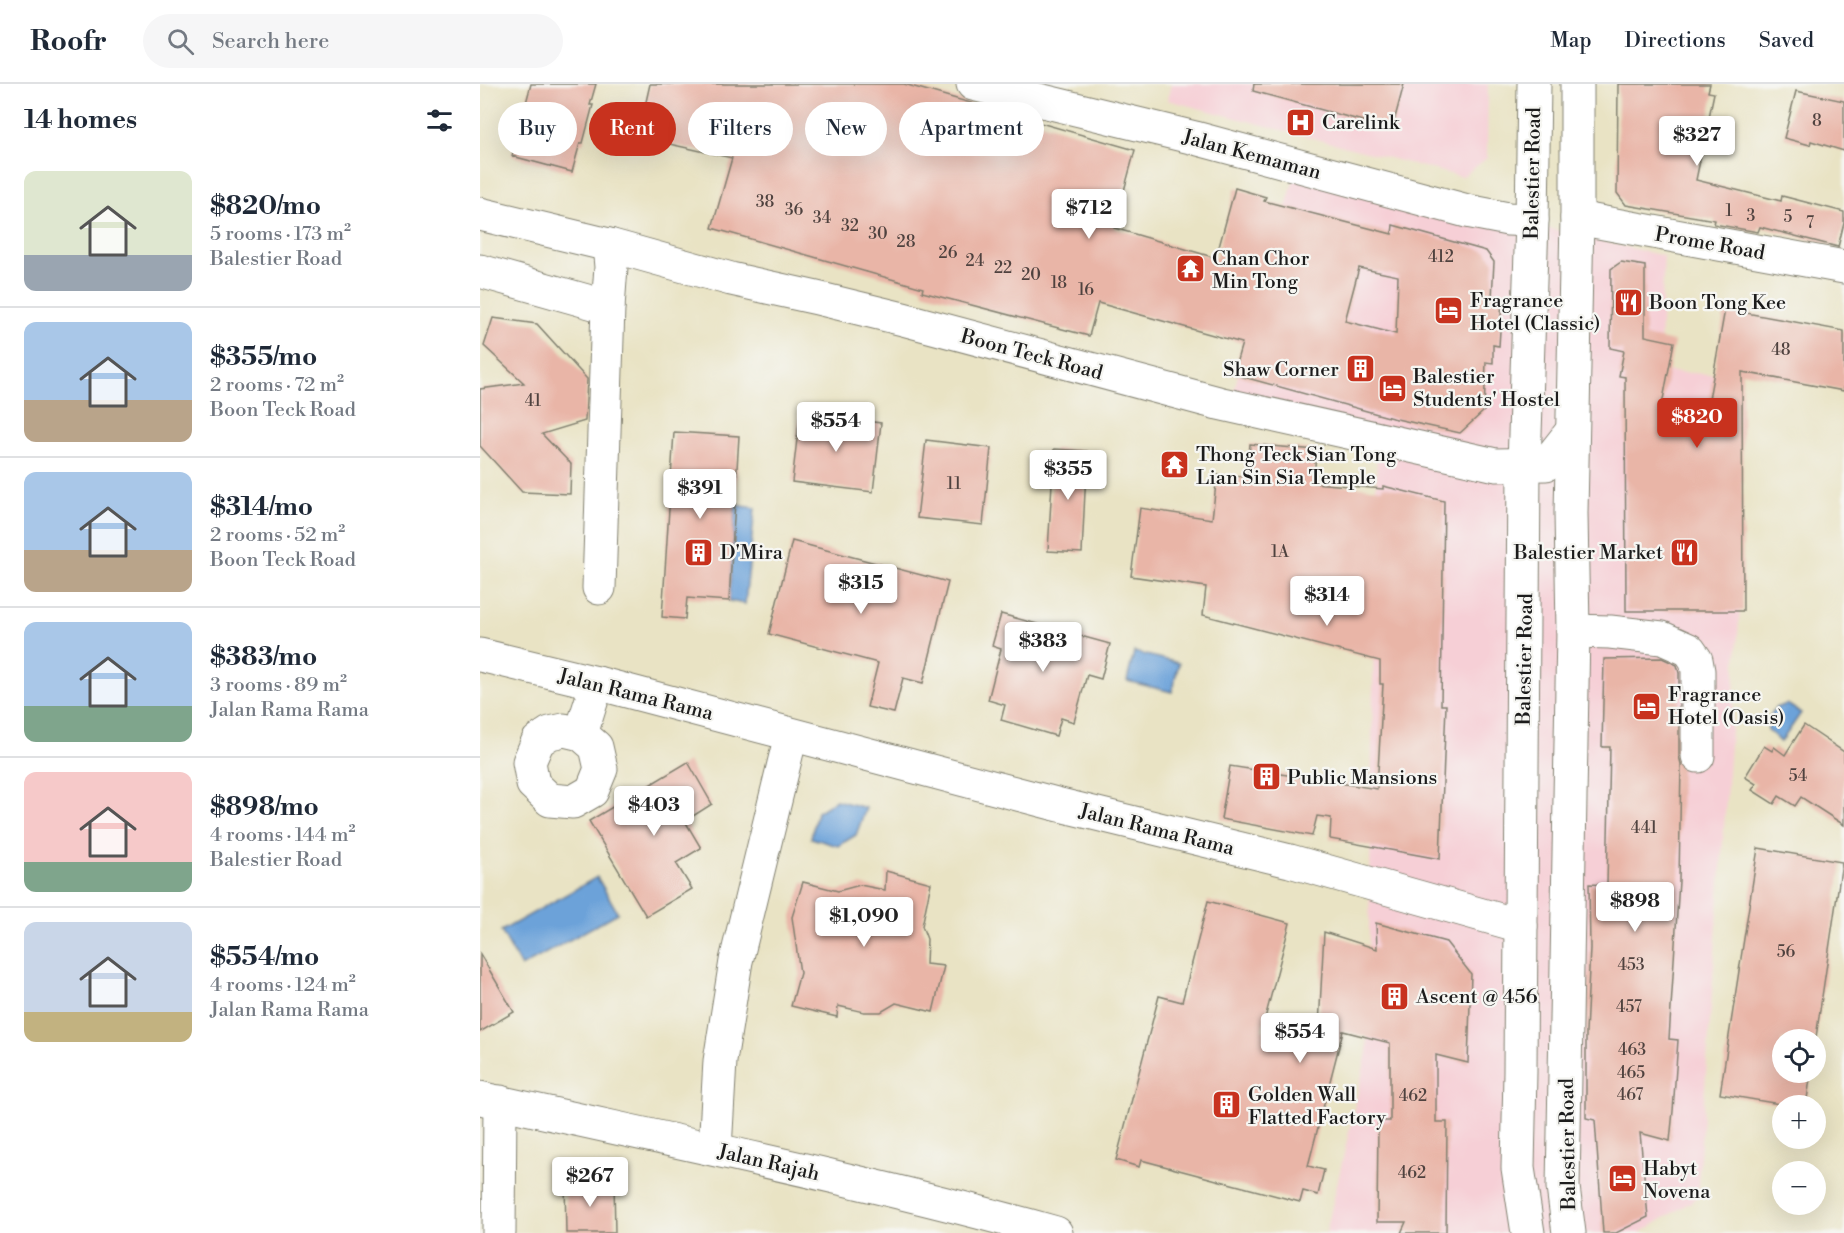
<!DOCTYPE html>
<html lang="en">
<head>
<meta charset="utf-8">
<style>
	:root { --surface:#fff; --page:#f6f6f7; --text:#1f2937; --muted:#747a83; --line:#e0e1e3; --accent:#c8321e }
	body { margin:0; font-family:"Libre Bodoni",serif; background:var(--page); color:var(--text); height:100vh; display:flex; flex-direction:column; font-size:22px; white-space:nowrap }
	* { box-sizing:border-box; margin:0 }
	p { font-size:20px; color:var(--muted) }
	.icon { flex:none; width:33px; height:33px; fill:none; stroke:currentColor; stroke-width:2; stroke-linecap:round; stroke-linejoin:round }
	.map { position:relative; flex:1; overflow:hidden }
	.side { display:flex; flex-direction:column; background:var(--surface); width:480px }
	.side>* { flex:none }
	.banner { position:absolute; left:18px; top:18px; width:570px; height:54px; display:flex; gap:12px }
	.fabs { position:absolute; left:1292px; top:945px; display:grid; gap:12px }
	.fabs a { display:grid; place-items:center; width:54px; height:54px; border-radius:50%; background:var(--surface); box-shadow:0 6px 24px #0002; font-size:30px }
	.price { position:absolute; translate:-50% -51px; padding:0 14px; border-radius:6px; background:#fff; color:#222; font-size:20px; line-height:39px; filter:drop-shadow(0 2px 3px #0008) }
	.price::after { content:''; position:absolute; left:50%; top:36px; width:18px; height:14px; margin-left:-9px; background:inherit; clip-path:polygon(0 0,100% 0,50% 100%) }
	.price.on { background:var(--accent); color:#fff }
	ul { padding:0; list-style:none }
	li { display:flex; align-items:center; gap:18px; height:150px; padding:0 24px }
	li+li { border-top:2px solid var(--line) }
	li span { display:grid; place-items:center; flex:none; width:168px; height:120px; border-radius:12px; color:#555 }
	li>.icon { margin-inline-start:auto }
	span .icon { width:72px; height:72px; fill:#fffc; stroke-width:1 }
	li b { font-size:26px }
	h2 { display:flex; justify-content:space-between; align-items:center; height:72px; padding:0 24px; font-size:26px }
	.tag { padding:0 21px; border-radius:27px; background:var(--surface); box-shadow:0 6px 24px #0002; font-size:21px; line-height:54px }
	.tag.on { background:var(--accent); color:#fff }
	header { display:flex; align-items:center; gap:36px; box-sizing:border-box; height:84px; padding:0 30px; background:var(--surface); border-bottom:2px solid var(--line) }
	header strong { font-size:28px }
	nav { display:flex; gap:33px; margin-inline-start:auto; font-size:21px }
	.search { width:420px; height:54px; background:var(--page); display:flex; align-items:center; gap:15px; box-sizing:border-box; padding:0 21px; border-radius:33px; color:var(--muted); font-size:22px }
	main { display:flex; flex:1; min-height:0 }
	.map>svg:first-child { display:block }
	.built { fill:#f6cfd6 }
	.water { fill:#6ca2d9; stroke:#445f7a; stroke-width:1.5 }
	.building { fill:#e9b5a7; fill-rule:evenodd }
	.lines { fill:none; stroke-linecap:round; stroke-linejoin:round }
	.minor-casing { stroke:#828070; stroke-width:35 }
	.major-casing { stroke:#828070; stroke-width:35 }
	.minor { stroke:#fff; stroke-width:33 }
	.major { stroke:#fff; stroke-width:33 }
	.labels { text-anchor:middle; stroke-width:4.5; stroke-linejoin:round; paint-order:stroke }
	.number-label { font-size:16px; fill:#4f423f }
	.poi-label { font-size:20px; fill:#1c1c1c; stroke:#f6f6f2; text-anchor:start }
	.street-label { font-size:20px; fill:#1c1c1c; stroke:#f6f6f2 }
</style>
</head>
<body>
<header>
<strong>Roofr</strong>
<div class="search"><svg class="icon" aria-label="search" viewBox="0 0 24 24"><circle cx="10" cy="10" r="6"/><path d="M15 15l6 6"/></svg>Search here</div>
<nav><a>Map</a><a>Directions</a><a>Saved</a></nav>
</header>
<main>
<section class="side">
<h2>14 homes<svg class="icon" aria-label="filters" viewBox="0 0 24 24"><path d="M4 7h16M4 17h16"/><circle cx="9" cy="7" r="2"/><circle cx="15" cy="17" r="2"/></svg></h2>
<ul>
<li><span style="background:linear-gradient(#dfe7d0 70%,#9aa5b1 0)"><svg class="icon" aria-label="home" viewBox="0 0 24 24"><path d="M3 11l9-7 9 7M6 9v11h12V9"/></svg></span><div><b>$820/mo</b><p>5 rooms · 173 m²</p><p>Balestier Road</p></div></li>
<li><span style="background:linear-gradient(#a9c7e8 65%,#b9a48a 0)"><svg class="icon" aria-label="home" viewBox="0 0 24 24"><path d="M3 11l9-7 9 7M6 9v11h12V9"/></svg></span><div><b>$355/mo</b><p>2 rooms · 72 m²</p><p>Boon Teck Road</p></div></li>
<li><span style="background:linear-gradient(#a9c7e8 65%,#b9a48a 0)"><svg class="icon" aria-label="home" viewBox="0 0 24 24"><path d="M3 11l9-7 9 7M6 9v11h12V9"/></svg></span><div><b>$314/mo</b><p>2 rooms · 52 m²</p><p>Boon Teck Road</p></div></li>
<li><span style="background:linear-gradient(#a9c7e8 70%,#7fa58c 0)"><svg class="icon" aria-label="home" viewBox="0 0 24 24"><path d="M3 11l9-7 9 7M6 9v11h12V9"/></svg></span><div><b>$383/mo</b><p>3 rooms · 89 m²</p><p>Jalan Rama Rama</p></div></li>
<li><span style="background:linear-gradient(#f6c9c9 75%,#7fa58c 0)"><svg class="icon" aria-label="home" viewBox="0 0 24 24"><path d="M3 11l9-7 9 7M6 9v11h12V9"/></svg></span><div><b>$898/mo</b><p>4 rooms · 144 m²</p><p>Balestier Road</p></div></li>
<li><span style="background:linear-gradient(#c9d6e8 75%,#c2b280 0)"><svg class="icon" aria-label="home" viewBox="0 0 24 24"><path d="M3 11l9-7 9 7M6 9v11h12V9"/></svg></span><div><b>$554/mo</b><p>4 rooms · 124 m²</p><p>Jalan Rama Rama</p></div></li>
</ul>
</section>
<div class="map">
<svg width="1364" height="1149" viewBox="0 0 1364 1149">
	<rect width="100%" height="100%" fill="#f6f6f2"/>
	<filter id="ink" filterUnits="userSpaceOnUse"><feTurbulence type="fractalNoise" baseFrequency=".0167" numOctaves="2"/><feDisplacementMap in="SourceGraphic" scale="12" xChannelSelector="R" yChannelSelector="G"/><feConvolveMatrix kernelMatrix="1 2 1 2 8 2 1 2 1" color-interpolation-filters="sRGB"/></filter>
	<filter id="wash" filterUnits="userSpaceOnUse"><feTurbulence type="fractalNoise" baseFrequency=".008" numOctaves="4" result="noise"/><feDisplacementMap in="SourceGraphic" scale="24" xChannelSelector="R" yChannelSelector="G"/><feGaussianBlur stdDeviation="1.35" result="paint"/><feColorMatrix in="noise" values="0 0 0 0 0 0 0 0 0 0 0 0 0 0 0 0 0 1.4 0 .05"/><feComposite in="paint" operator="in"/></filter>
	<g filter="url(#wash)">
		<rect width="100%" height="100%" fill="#e9e3c4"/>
		<g class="built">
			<polygon points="691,0 1008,0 1007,74 982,93 687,16"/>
			<polygon points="817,84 1184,172 1179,287 1261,292 1260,524 1217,1114 1160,1149 846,1149 887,968 897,357 749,323"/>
		</g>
		<g class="water">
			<polygon points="255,421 275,424 265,520 249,517"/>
			<polygon points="654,568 699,579 692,608 647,597"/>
			<polygon points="1307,620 1321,629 1301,658 1288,646 1287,637 1295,624"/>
			<polygon points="356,716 386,724 376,751 358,762 331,754 337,728"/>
			<polygon points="117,793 138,829 41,883 21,847"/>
		</g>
		<g id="blocks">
			<g class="building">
				<polygon points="51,0 116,0 110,21 113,21 103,59 100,59 92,88 32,72"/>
				<path d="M170,0H424L655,66L634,144L736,174L755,104L786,113L784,117L912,150L913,141L1006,167L1014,178L1012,214L1022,216L1019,262L1013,261V279L1006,278L1004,327L980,349L912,334L753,290L762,259L618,219L609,252L442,208L443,204L232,144L252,74L158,53ZM879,184L918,192L916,250L865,237Z"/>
				<polygon points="774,0 924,0 912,45 773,7"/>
				<polygon points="1138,0 1230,0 1228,8 1234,9 1216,96 1301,117 1302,112 1364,128 1364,139 1358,163 1280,143 1278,148 1234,140 1235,136 1146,121 1137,109"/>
				<polygon points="1316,7 1364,17 1364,67 1331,57 1330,61 1304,54"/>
				<polygon points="1141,178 1165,182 1165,252 1194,258 1182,321 1228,321 1245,225 1364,247 1364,307 1262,288 1263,527 1146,527 1145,293 1139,292 1144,267 1130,264 1131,185"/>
				<polygon points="13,234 57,240 107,295 105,337 62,350 91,380 90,410 42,408 0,362 0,305 44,299 4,262"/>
				<polygon points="320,329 401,339 393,408 312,398"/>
				<polygon points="194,348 259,352 249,517 207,514 205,535 182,533"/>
				<polygon points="446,356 511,364 503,441 437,434"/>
				<polygon points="770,360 836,366 834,399 903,405 903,402 964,417 961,621 966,621 960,775 850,755 851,734 837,732 832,752 741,735 750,682 897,705 903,600 900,600 900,577 723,531 726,503 651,492 660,424 732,435 737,391 767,393"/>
				<polygon points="574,365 607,367 602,469 568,467"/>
				<polygon points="312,457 468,498 443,599 423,594 414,629 387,623 398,579 289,550"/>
				<polygon points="521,530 630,560 621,595 607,591 594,638 581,634 576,652 521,636 525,621 508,616 521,565 512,562"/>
				<polygon points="1182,574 1197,581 1199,589 1199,672 1201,680 1199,797 1189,955 1198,956 1193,1027 1190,1057 1160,1049 1168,1133 1136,1149 1123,1149 1115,1036 1106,1034 1106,949 1110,864 1109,800 1127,801 1130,663 1122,663 1124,575"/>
				<polygon points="1324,641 1364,668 1364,741 1321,713 1315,722 1299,712 1294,720 1272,706 1276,700 1265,693 1284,662 1292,667 1294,663 1305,671"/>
				<polygon points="208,678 232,720 205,737 221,764 196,779 212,805 166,832 109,737"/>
				<polygon points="1278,764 1362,778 1335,960 1335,956 1302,956 1302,988 1331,988 1326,1022 1311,1022 1240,1010"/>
				<polygon points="406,787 451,799 442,842 447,855 446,880 464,882 453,928 416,919 401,928 384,928 358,922 357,933 311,922 320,889 312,833 323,798 358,807 380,801 405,806"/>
				<polygon points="728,817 810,839 782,946 838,961 844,848 897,865 896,839 966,858 991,890 988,979 956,971 956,1038 967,1038 966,1149 921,1149 926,1138 897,1138 898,1037 910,1037 910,959 863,947 828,1082 844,1086 838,1111 823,1107 820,1118 661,1076 659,1083 636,1076 679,912 702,918"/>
				<polygon points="0,870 34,928 0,948"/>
				<polygon points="85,1098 134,1098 135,1149 86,1149"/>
			</g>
		</g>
	</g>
	<g filter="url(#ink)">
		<use href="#blocks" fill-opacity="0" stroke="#828070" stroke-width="1.5"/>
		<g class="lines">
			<defs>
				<g id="minor">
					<polyline points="493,0 715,54 987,127 1028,135 1052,136"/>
					<polyline points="0,130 129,161 251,195 337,214 423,235 738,319 1016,381 1066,380 1092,347"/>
					<polyline points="1097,134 1364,183"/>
					<polyline points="0,187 128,223"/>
					<polyline points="119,504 128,223 131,183 129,161"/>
					<polyline points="1093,547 1130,548 1182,554 1209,566 1216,576 1218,587 1218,672"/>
					<polyline points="0,571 117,599 576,720 810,777 1041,842"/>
					<polygon points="84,646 101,650 116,663 121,685 112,707 93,718 70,716 53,700 49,678 58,657 70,649"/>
					<polyline points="101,650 117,599"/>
					<path d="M0,1014C192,1057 386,1096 576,1149"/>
					<polyline points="235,1065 240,977 256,877 311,651"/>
					<polyline points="19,1149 20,1018"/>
				</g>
				<g id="major">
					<polyline points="1048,1149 1038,1084 1040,988 1044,381 1052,136 1054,0"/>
					<polyline points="1089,1149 1083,1103 1093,547 1091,429 1097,134 1097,0"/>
				</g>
			</defs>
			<use href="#minor" class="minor-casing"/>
			<use href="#major" class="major-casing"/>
			<use href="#minor" class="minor"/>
			<use href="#major" class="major"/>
		</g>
	</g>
	<defs>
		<symbol id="hospital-square" viewBox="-11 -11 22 22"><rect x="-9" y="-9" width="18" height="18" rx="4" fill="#c8321e" stroke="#f6f6f2"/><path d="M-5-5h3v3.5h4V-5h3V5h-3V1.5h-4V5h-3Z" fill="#fff"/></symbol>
		<symbol id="temple-square" viewBox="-11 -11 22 22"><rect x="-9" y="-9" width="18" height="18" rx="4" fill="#c8321e" stroke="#f6f6f2"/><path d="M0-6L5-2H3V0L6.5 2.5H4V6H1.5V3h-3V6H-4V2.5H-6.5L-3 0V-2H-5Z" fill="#fff"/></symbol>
		<symbol id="restaurant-square" viewBox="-11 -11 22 22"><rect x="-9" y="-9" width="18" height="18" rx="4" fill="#c8321e" stroke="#f6f6f2"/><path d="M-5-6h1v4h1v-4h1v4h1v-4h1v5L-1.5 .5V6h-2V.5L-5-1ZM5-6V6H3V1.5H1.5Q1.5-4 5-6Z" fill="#fff"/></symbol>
		<symbol id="hotel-square" viewBox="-11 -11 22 22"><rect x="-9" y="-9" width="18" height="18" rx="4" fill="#c8321e" stroke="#f6f6f2"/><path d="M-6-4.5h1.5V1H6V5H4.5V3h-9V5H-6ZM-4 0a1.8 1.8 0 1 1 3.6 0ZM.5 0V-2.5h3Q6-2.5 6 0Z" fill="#fff"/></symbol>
		<symbol id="building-square" viewBox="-11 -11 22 22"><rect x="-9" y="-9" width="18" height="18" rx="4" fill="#c8321e" stroke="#f6f6f2"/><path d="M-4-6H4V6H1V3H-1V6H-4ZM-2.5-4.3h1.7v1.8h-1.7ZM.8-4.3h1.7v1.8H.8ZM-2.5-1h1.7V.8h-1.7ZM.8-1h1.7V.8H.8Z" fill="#fff"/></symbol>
	</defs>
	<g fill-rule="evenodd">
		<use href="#hospital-square" x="804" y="22" width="33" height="33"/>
		<use href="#temple-square" x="694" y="168" width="33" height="33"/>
		<use href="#restaurant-square" x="1132" y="202" width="33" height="33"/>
		<use href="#hotel-square" x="952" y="210" width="33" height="33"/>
		<use href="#building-square" x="864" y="268" width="33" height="33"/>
		<use href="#hotel-square" x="896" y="288" width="33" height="33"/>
		<use href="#temple-square" x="678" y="364" width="33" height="33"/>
		<use href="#building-square" x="202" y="452" width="33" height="33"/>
		<use href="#restaurant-square" x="1188" y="452" width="33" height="33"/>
		<use href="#hotel-square" x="1150" y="606" width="33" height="33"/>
		<use href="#building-square" x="770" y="676" width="33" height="33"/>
		<use href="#building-square" x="898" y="896" width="33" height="33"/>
		<use href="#building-square" x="730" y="1004" width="33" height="33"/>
		<use href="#hotel-square" x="1126" y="1078" width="33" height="33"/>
	</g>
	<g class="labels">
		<g class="number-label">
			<text x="1337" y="42">8</text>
			<text x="285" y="123">38</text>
			<text x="314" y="131">36</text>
			<text x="1249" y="132">1</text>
			<text x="1271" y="137">3</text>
			<text x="1308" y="138">5</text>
			<text x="342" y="139">34</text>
			<text x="1330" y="144">7</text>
			<text x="370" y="147">32</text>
			<text x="398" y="155">30</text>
			<text x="426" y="163">28</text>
			<text x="468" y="174">26</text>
			<text x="961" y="178">412</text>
			<text x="495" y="182">24</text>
			<text x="523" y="189">22</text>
			<text x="551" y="196">20</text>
			<text x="579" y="204">18</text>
			<text x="606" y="211">16</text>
			<text x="1301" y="271">48</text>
			<text x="53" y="322">41</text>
			<text x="474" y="405">11</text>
			<text x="800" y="473">1A</text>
			<text x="1318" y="697">54</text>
			<text x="1164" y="749">441</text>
			<text x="1306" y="873">56</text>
			<text x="1151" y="886">453</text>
			<text x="1149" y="928">457</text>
			<text x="1152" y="971">463</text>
			<text x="1151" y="994">465</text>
			<text x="1150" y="1016">467</text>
			<text x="933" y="1017">462</text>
			<text x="932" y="1094">462</text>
		</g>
		<g class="poi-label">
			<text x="842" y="45">Carelink</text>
			<text x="732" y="181">Chan Chor<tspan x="732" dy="23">Min Tong</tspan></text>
			<text x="990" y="223">Fragrance<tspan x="990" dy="23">Hotel (Classic)</tspan></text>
			<text x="1169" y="225">Boon Tong Kee</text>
			<text x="859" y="292" text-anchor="end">Shaw Corner</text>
			<text x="933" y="299">Balestier<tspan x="933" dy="23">Students' Hostel</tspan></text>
			<text x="716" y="377">Thong Teck Sian Tong<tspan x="716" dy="23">Lian Sin Sia Temple</tspan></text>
			<text x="240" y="475">D'Mira</text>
			<text x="1183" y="475" text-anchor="end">Balestier Market</text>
			<text x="1188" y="617">Fragrance<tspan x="1188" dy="23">Hotel (Oasis)</tspan></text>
			<text x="807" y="700">Public Mansions</text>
			<text x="936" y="919">Ascent @ 456</text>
			<text x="768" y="1017">Golden Wall<tspan x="768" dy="23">Flatted Factory</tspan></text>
			<text x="1163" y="1091">Habyt<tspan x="1163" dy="23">Novena</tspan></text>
		</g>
		<g class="street-label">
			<text transform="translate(772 70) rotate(15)" y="7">Jalan Kemaman</text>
			<text transform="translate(1052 89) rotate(-89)" y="7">Balestier Road</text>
			<text transform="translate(1230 159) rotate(10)" y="7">Prome Road</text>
			<text transform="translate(552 270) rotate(15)" y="7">Boon Teck Road</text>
			<text transform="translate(1044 575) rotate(-89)" y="7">Balestier Road</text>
			<text transform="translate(156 610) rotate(14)" y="7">Jalan Rama Rama</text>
			<text transform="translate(677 745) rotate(14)" y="7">Jalan Rama Rama</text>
			<text transform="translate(1087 1060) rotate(-91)" y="7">Balestier Road</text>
			<text transform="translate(289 1078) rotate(13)" y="7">Jalan Rajah</text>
		</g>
	</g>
</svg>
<div class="fabs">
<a><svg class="icon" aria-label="locate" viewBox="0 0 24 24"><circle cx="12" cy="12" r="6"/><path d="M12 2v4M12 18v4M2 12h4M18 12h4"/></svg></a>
<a>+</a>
<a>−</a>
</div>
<b class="price" style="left:1217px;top:83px">$327</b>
<b class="price" style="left:609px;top:156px">$712</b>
<b class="price on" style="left:1217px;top:365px">$820</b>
<b class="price" style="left:356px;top:369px">$554</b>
<b class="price" style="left:588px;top:417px">$355</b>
<b class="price" style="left:220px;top:436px">$391</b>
<b class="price" style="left:381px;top:531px">$315</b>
<b class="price" style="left:847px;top:543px">$314</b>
<b class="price" style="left:563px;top:589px">$383</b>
<b class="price" style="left:174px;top:753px">$403</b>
<b class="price" style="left:1155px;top:849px">$898</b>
<b class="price" style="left:384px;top:864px">$1,090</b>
<b class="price" style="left:820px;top:980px">$554</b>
<b class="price" style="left:110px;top:1124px">$267</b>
<div class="banner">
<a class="tag">Buy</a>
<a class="tag on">Rent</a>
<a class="tag">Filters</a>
<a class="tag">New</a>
<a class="tag">Apartment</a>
</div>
</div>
</main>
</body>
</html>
